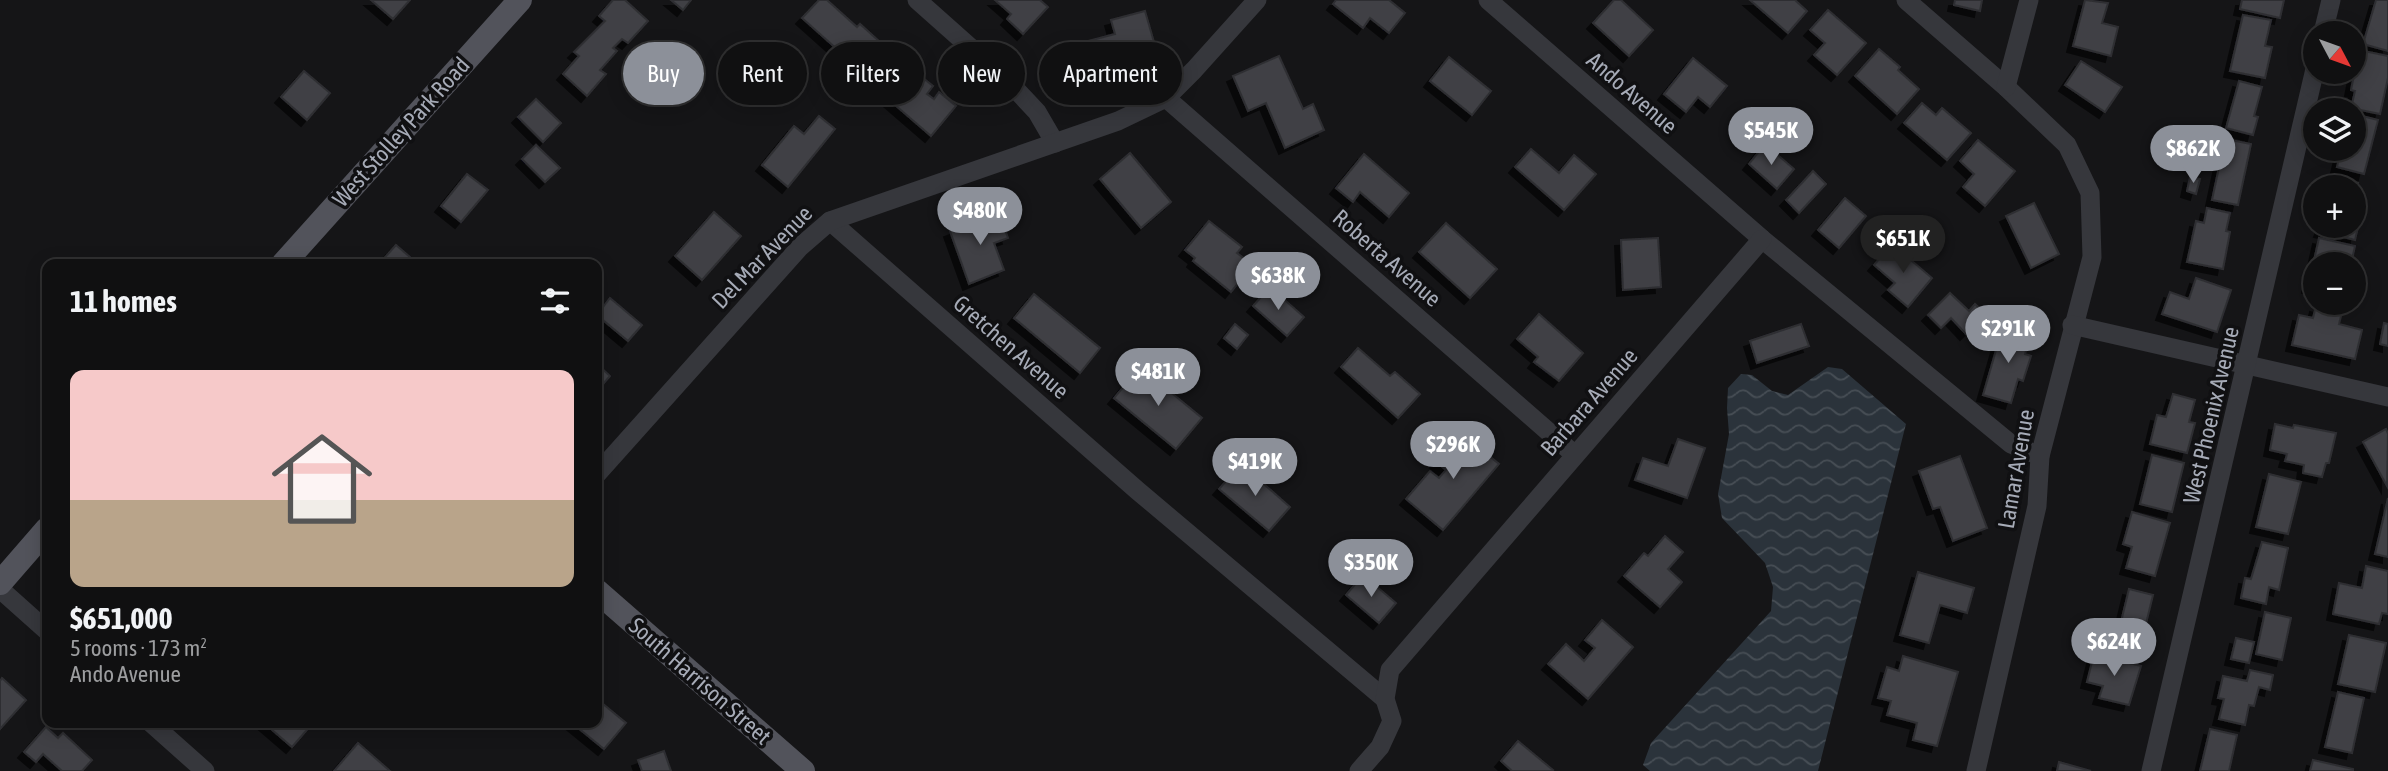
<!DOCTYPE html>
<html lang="en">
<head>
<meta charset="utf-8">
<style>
	:root { --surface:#101011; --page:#19191a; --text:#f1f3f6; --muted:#9c9d9f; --line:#303031; --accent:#8c9099 }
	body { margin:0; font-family:"Asap Condensed",sans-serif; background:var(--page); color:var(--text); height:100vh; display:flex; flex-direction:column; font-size:26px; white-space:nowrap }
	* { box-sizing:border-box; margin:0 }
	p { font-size:23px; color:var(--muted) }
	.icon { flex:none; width:38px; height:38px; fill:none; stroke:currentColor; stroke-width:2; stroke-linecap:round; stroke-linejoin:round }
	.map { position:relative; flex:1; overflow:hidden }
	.details { position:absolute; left:42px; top:259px; width:560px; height:469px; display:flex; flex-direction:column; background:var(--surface); border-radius:14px; box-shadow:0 4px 18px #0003,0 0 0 2px var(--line) }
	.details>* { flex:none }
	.guide { position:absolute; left:623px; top:42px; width:665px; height:63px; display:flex; gap:14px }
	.needle { width:46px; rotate:131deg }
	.tools { position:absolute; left:2303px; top:21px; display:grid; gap:14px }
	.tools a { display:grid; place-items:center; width:63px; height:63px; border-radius:50%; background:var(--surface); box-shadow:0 4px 18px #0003,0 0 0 2px var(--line); font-size:35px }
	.price { position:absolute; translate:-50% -60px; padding:0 16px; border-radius:24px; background:var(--accent); color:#fff; font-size:23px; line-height:46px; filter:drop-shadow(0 2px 4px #0008) }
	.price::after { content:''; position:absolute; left:50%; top:42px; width:21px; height:16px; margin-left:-10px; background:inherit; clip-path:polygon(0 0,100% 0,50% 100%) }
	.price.on { background:#222; color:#fff }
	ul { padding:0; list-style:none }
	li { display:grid; align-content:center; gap:14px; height:371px; padding:0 28px }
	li+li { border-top:2px solid var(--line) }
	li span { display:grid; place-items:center; height:217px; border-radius:14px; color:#555 }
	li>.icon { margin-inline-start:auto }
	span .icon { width:126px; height:126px; fill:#fffc; stroke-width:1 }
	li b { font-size:30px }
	h2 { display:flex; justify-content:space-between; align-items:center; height:84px; padding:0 28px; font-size:30px }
	.chip { padding:0 24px; border-radius:32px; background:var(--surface); box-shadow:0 4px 18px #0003,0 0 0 2px var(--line); font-size:24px; line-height:63px }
	.chip.on { background:var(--accent); color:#fff }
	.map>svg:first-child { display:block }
	.water { fill:url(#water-waves) }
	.building { fill:#3f4044; stroke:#2f2f33; stroke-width:2; filter:url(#shadow) }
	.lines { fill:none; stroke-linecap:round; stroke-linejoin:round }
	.minor { stroke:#36373c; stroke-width:19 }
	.major { stroke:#52535b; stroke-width:24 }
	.labels { text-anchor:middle; stroke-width:7; stroke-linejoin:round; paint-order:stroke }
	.street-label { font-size:23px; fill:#a6abb7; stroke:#101012 }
</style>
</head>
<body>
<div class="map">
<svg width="2388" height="771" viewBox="0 0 2388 771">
	<defs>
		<pattern id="water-waves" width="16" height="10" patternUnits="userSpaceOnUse" patternTransform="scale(1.75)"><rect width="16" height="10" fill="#2b333b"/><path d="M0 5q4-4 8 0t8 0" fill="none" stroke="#474e55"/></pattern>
		<filter id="shadow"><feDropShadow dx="-6" dy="6" stdDeviation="0" flood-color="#0009"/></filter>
	</defs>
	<rect width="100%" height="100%" fill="#151517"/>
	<polygon class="water" points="1828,367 1842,369 1906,424 1818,771 1650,771 1643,765 1651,743 1771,611 1773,587 1765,563 1722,518 1718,494 1729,434 1727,408 1728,388 1741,374 1752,375 1772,391 1788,395"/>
	<g class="building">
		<polygon points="371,0 410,0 393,19"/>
		<polygon points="613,0 625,0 648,21 628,43 622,39 613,48 617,51 600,70 606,74 587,96 563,74 579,56 574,52 605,21 599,16"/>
		<polygon points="671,0 691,0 683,10"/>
		<polygon points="819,0 827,0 857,27 860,24 880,42 857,67 802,18"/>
		<polygon points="995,0 1040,0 1048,7 1023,34 1007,19 1011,14"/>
		<polygon points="1336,0 1389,0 1405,13 1389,33 1370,18 1363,28 1333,4"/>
		<polygon points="1614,0 1621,0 1653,30 1629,56 1593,23"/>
		<polygon points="1750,0 1795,0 1807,11 1788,33"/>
		<polygon points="1955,0 1982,0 1980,11 1954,5"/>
		<polygon points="2085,0 2108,3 2102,23 2118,27 2111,56 2073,46"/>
		<polygon points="2242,0 2284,0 2280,18 2240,9"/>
		<polygon points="2376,0 2388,0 2388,51 2363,44"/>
		<polygon points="1828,10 1866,43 1837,75 1814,55 1825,43 1810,30"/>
		<polygon points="1145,11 1158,56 1082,77 1073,45 1115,34 1111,20"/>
		<polygon points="2243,15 2271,20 2265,46 2272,47 2265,78 2230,71"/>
		<polygon points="1879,49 1900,67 1898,70 1919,89 1897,114 1855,76"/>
		<polygon points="2359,50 2388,56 2388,78 2380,114 2351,108 2355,91 2351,90"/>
		<polygon points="1279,56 1303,109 1313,104 1324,130 1285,148 1266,103 1248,111 1233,76"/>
		<polygon points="1449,57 1491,91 1472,115 1430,81"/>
		<polygon points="1693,58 1727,86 1710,107 1698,97 1686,112 1664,94"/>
		<polygon points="2081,61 2122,87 2105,112 2065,85"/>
		<polygon points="913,70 933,86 927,94 934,99 939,92 956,106 931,136 888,99"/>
		<polygon points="304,71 330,93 307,120 281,97"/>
		<polygon points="2239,81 2262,87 2254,116 2258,117 2253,135 2226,128"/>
		<polygon points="536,99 561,123 543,142 518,117"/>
		<polygon points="1922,103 1936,115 1942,108 1971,133 1947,160 1904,123"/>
		<polygon points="2354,114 2378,120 2364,174 2337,167 2341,151 2337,149 2354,149"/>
		<polygon points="819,116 835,129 788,187 762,165 794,126 804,134"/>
		<polygon points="2225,139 2251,144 2238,205 2212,200"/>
		<polygon points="1978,140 2015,171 1985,206 1963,187 1974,174 1960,161"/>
		<polygon points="1765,144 1794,169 1777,189 1749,164"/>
		<polygon points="536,145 560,168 545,182 522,159"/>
		<polygon points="1531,149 1559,173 1574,155 1596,174 1564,210 1515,167"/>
		<polygon points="1130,153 1171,202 1141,228 1100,179"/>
		<polygon points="1364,154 1409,193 1389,217 1360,192 1353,202 1336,188"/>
		<polygon points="1813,171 1826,184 1799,213 1786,200"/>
		<polygon points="467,174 488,190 461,222 441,206"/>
		<polygon points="2330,176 2358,183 2354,200 2354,187 2327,187"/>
		<polygon points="2190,177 2200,179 2196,194 2187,191"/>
		<polygon points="1845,198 1866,216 1839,248 1818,230"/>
		<polygon points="2034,203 2059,254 2031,268 2006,216"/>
		<polygon points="2354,204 2363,206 2355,240 2320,231 2322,226 2354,226"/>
		<polygon points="2207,208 2230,213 2226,231 2230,232 2223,269 2187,262 2196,221 2204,223"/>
		<polygon points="714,212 741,236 702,280 675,256"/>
		<polygon points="999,213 1008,238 994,243 1004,270 969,284 950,231"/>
		<polygon points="1209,221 1242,247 1237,253 1253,265 1231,292 1193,261 1195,258 1185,250"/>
		<polygon points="1446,223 1497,269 1470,298 1419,252"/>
		<polygon points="1658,238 1661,287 1623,290 1621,240"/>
		<polygon points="2319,238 2355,246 2351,264 2315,264 2315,288 2308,287"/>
		<polygon points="1892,244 1932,278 1908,307 1888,290 1895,283 1874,265"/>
		<polygon points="396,245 418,264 379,264"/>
		<polygon points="2196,278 2231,290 2217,332 2162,314 2170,292 2189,299"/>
		<polygon points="1270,287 1304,317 1287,336 1253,306"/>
		<polygon points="1950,293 1969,311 1975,304 1986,314 1966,334 1951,318 1941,328 1928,315"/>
		<polygon points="1034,294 1100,348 1080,373 1014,318"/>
		<polygon points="610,298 642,325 628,341 597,315"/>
		<polygon points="2316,306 2342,312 2339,324 2362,330 2355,359 2292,345 2299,315 2313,318"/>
		<polygon points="1539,314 1583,353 1559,381 1534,362 1538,357 1517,339"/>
		<polygon points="2384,323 2388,324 2388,346 2380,344"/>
		<polygon points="1235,324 1248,335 1237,349 1224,338"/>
		<polygon points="1801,324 1809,346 1757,363 1750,341"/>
		<polygon points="2003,326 2031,334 2025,354 2031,356 2023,381 2018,379 2011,403 1983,395"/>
		<polygon points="1358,348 1390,376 1395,372 1420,394 1398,418 1341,367"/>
		<polygon points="597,364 610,376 597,391"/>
		<polygon points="1140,367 1202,418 1176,449 1114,398"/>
		<polygon points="2173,394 2195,400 2189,422 2195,423 2187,453 2150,444 2157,415 2166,417"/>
		<polygon points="2275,424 2293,428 2294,425 2336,433 2329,463 2326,463 2322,477 2303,473 2304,465 2285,461 2287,454 2270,450"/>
		<polygon points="2386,429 2388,434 2387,486 2363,442"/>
		<polygon points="1460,432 1499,464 1443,530 1406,499 1430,471 1439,478 1446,470 1436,462"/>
		<polygon points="1678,439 1705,448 1687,498 1635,480 1643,458 1668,466"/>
		<polygon points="2152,455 2184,463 2172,512 2140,504"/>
		<polygon points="1960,456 1987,528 1953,541 1940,507 1933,509 1919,471"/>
		<polygon points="1241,464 1290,507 1269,531 1219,489"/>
		<polygon points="2269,474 2301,482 2288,534 2256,527"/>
		<polygon points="2388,498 2388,557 2375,554"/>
		<polygon points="2132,512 2170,523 2155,576 2126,568 2132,547 2123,544"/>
		<polygon points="1665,536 1683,552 1668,569 1682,582 1660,607 1624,576 1644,553 1648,556"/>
		<polygon points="2262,542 2288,548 2279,590 2269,587 2266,604 2241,598 2245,578 2251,579"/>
		<polygon points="2366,566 2388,571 2388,614 2382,613 2379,624 2333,614 2339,583 2362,588"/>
		<polygon points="1918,572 1974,588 1967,613 1940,605 1929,643 1900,635"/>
		<polygon points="1363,575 1396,603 1379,623 1346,595"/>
		<polygon points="2129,589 2153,595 2143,636 2119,630"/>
		<polygon points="2265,612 2291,618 2282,660 2256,654"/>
		<polygon points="1602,620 1633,647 1588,699 1548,664 1566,644 1584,661 1595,648 1585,640"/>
		<polygon points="2349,635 2386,643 2375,692 2338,684"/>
		<polygon points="2236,638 2254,642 2249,663 2231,659"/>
		<polygon points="2094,654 2141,666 2129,705 2099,698 2103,686 2087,682"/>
		<polygon points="1903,656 1958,672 1937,746 1913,740 1917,723 1887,715 1891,701 1878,698 1887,667 1899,671"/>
		<polygon points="2250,670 2273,675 2270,690 2259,687 2254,706 2249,705 2245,725 2219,719 2224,699 2218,698 2223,676 2247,681"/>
		<polygon points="2,678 26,700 0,729 0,681"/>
		<polygon points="2338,692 2364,698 2352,753 2325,747"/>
		<polygon points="597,699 626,723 604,749 572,723 597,723"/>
		<polygon points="264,723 313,723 292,747"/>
		<polygon points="46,727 58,738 63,733 92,760 82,771 62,771 43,754 36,762 24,752"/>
		<polygon points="2210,729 2237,735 2229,771 2200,771"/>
		<polygon points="1518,741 1553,770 1552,771 1512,771 1501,761"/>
		<polygon points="358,743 390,771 334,771"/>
		<polygon points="664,751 671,771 642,771 638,760"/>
		<polygon points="2313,760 2353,769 2353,771 2310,771"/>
		<polygon points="2059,762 2091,771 2057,771"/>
	</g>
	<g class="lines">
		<g class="minor">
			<polyline points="917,0 1007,80 1037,112 1055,143"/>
			<polyline points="1488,0 1762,239 2011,444 2040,456"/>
			<polyline points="1906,0 2006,87 2067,145 2090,193 2092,257 2040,456 2037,506 1976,771"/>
			<polyline points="2323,33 2331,0"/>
			<polyline points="2006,87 2029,0"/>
			<polyline points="1166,98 1575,455"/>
			<polyline points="830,221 1138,491 1385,699"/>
			<polyline points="2072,325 2388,397"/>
			<polyline points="597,474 800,247 830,221 1118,121 1166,98 1194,70 1257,0"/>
			<polyline points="0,589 47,631"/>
			<polyline points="151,723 205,771"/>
			<polyline points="1359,771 1380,747 1392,721 1385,699 1390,670 1762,239"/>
			<polyline points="2151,771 2315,69"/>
		</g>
		<g class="major">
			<polyline points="283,264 520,0"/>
			<polyline points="0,583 47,529"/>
			<polyline points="597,591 803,771"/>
		</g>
	</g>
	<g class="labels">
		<g class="street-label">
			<text transform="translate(1632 93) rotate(41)" y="8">Ando Avenue</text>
			<text transform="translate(401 132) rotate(-48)" y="8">West Stolley Park Road</text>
			<text transform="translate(762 257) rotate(-46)" y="8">Del Mar Avenue</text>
			<text transform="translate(1387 258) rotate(41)" y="8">Roberta Avenue</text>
			<text transform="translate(1011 347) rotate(41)" y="8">Gretchen Avenue</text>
			<text transform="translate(1589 402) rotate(-49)" y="8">Barbara Avenue</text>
			<text transform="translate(2211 415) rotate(-77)" y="8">West Phoenix Avenue</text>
			<text transform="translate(2016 469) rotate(-80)" y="8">Lamar Avenue</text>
			<text transform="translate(700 681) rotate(41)" y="8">South Harrison Street</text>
		</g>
	</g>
</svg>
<div class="tools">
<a><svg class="needle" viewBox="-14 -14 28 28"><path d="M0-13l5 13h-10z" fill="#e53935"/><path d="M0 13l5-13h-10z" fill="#9c9d9f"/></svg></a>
<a><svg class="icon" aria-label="layers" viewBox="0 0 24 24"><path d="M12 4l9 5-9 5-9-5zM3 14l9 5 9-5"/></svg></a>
<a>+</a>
<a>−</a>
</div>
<b class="price" style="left:1771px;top:167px">$545K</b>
<b class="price" style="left:2193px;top:185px">$862K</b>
<b class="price" style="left:980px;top:247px">$480K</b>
<b class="price on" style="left:1903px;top:275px">$651K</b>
<b class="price" style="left:1278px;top:312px">$638K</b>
<b class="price" style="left:2008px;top:365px">$291K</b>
<b class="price" style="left:1158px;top:408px">$481K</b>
<b class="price" style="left:1453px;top:481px">$296K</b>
<b class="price" style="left:1255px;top:498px">$419K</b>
<b class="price" style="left:1371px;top:599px">$350K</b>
<b class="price" style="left:2114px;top:678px">$624K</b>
<div class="guide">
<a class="chip on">Buy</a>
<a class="chip">Rent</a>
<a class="chip">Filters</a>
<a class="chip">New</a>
<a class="chip">Apartment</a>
</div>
<section class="details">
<h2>11 homes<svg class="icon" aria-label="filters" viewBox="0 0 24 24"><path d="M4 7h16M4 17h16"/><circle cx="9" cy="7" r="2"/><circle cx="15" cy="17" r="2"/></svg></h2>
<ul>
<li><span style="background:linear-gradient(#f6c9c9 60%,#b9a48a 0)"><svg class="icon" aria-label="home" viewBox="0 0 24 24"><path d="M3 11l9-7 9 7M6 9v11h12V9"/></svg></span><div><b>$651,000</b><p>5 rooms · 173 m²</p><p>Ando Avenue</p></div></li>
</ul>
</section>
</div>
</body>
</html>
